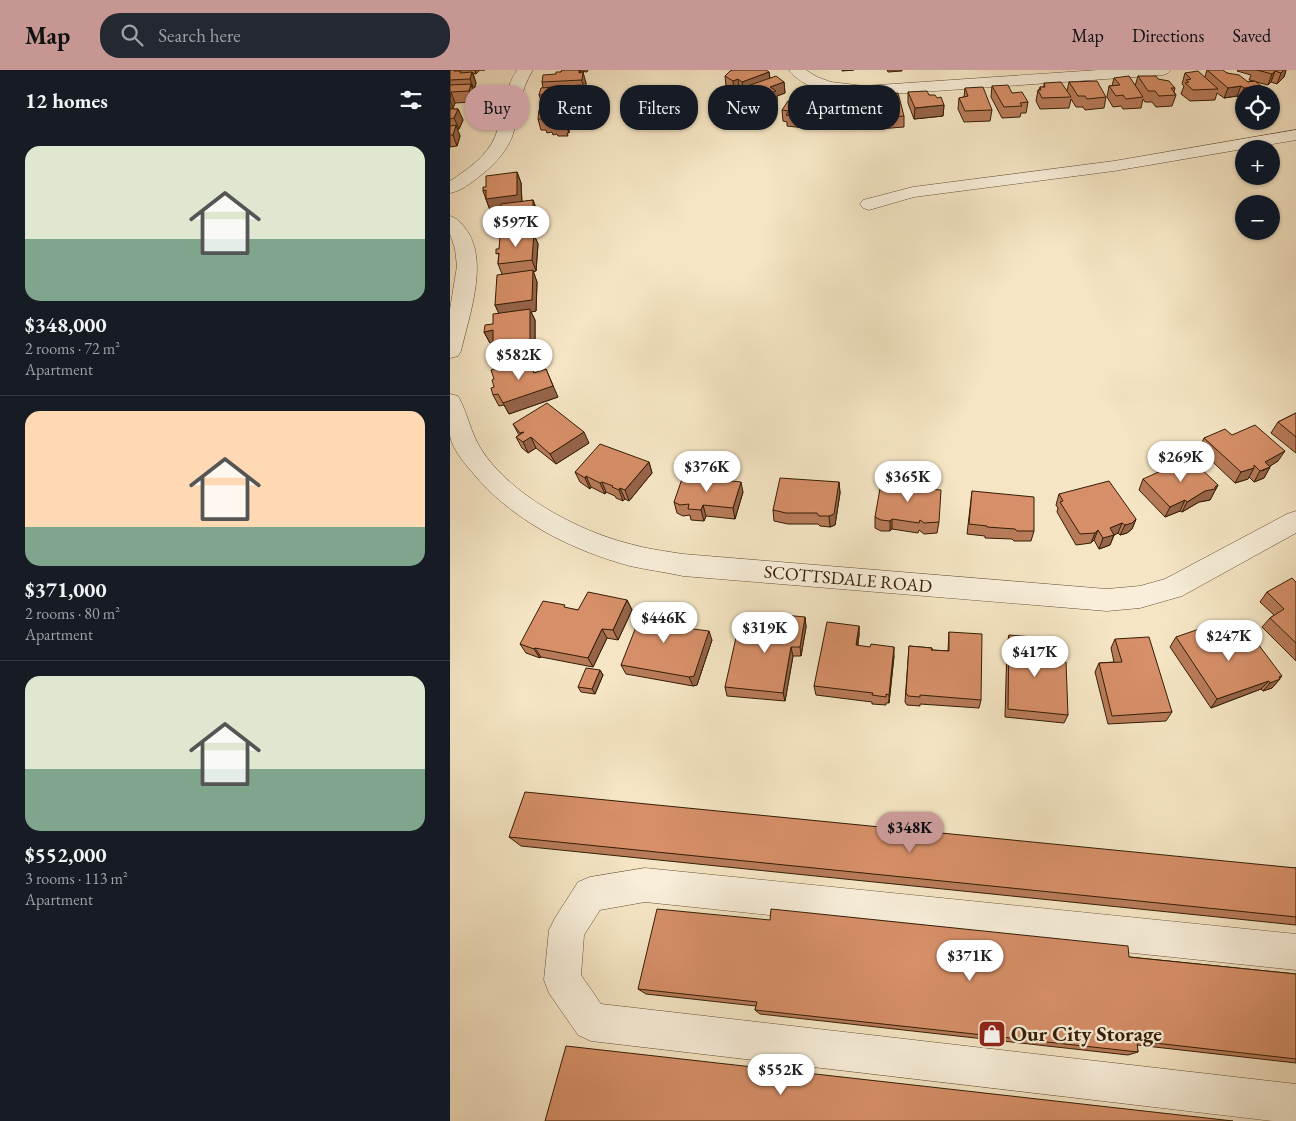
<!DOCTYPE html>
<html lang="en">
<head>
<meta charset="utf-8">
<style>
	:root { --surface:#171b24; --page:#242831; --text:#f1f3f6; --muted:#9ea1a6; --line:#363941; --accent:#c59692 }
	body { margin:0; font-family:"EB Garamond",serif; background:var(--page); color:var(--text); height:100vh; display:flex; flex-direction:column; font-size:19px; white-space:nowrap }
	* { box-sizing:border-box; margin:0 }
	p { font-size:16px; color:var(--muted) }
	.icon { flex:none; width:28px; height:28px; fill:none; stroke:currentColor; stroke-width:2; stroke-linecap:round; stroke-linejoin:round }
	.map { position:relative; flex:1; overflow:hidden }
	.sheet { display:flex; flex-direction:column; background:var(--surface); width:450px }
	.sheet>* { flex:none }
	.banner { position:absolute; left:15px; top:15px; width:475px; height:45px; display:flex; gap:10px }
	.fabs { position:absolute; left:785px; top:15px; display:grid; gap:10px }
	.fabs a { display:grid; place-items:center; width:45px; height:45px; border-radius:50%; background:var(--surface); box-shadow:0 1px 4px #0004; font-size:25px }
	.price { position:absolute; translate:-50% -42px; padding:0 11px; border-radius:18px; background:#fff; color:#222; font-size:16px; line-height:32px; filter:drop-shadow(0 1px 2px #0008) }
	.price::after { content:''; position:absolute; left:50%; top:30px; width:15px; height:11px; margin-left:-8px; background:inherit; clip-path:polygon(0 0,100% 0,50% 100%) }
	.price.active { background:var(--accent); color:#111 }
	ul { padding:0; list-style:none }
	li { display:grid; align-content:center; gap:10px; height:265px; padding:0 25px }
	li+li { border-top:1px solid var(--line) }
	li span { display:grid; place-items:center; height:155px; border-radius:15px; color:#555 }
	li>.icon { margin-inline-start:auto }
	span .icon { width:90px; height:90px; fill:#fffc; stroke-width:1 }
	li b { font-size:21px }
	h2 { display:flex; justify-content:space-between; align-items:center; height:60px; padding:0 25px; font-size:21px }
	.chip { padding:0 18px; border-radius:20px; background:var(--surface); box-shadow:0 1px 4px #0004; font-size:18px; line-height:45px }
	.chip.active { background:var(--accent); color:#111 }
	header { display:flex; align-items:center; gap:30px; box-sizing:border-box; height:70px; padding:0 25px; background:var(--accent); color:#111 }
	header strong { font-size:24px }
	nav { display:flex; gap:28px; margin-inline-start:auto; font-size:18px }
	.search { width:350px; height:45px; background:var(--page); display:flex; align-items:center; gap:12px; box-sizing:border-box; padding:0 18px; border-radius:20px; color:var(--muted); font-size:19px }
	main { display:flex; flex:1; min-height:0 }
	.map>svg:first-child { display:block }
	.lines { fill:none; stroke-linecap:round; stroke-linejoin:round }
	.minor-casing { stroke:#644f35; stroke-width:1 }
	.minor { fill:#f8eed9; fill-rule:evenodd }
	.wall { fill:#b87b59; stroke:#341d05 }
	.shaded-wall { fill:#966449; stroke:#341d05 }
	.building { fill:#d68f68; stroke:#341d05 }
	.labels { text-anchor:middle; stroke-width:4.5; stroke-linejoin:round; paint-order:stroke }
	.street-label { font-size:18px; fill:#341d05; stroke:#f8eed9 }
	.near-poi-label { font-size:21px; font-weight:bold; fill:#341d05; stroke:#f8eed9; text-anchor:start }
</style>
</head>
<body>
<header>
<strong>Map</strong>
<div class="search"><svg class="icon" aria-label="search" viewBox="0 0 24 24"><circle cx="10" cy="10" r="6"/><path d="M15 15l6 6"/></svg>Search here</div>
<nav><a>Map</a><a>Directions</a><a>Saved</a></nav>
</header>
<main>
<section class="sheet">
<h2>12 homes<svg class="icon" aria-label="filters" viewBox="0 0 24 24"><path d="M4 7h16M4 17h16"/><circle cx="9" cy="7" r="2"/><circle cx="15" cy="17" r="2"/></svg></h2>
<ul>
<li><span style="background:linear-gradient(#dfe7d0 60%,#7fa58c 0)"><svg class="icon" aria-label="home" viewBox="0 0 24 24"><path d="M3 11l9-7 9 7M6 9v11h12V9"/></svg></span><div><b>$348,000</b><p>2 rooms · 72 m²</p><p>Apartment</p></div></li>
<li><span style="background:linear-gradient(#ffd9b3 75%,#7fa58c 0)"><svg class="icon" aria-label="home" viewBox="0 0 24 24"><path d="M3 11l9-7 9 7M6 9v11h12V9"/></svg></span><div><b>$371,000</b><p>2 rooms · 80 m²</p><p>Apartment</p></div></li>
<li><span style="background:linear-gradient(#dfe7d0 60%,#7fa58c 0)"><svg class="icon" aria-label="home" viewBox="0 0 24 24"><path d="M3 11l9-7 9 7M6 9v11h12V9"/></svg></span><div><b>$552,000</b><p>3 rooms · 113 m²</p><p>Apartment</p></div></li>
</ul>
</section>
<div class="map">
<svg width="846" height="1051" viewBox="0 0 846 1051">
	<rect width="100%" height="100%" fill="#f5e5c4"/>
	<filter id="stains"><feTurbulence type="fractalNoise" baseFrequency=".004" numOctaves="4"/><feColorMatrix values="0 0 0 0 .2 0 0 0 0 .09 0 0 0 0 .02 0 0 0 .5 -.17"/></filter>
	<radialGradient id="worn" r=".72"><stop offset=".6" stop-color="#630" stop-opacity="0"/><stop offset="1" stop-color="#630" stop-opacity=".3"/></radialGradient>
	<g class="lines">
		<defs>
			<g id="minor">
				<path d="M67,0H83C69,21 70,44 62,67C56,82 43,96 30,106C21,113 11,121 0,123V111C17,100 37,86 45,67C54,44 53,21 67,0Z"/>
				<path d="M339,0H356L367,7L381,12L414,16L648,0H721L718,3L713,5L414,26C390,24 355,22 339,0Z"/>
				<polygon points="846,60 846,70 664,101 464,127 419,140 413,138 410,134 413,130 463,117 664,91"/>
				<path d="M0,146C7,148 10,152 15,158C40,189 19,246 11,281L8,286L0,288V239L7,196L5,179L0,164Z"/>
				<path d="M0,324L8,326C18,343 20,362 31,379C60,425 128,461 180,474C197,479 215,481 233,484L657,519L690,516L715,509L837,444L846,441V463L732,526L690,538L657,541L233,506C215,502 198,500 180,496C121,480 61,450 22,402C14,393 2,378 0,366C0,353 0,337 0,324Z"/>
				<polygon points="195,798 846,864 846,900 195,832 150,840 134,865 131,905 151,934 846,1014 846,1051 823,1051 141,971 128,965 99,923 94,910 99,860 105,848 128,812 140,807"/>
			</g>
		</defs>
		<use href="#minor" class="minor-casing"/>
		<use href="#minor" class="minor"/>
	</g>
	<g class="wall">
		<polygon points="0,0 35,0 30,0 26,4 23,3 26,13 24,20 25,25 23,32 5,33 3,38 0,38"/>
		<polygon points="112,0 138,0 137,2 130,1 136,13 135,20 133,21 134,26 133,33 129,34 128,38 122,39 124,49 123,57 119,58 119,63 117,63 118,66 108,66 107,64 103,65 102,62 97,63 96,60 91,60 88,49 110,38 110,37 105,38 104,35 93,36 89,25 93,17 92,12 111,2"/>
		<polygon points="437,0 452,0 452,1 438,2"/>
		<polygon points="757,0 777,3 798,12 804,11 799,10 801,5 787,1 788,0 836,0 834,7 827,14 821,12 818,15 806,12 794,24 794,29 790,29 787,26 774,28 767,23 765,30 740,31 731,24 734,16 732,14 735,3 755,7"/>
		<polygon points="319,2 320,8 334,12 335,23 327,26 327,32 310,38 306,35 300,37 290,30 289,20 284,22 276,16 275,6"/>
		<polygon points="688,6 725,18 724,22 726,25 722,36 706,37 702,32 695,32 693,29 691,38 673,39 671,36 663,37 657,27 659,16 662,16 664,8 685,16"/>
		<polygon points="619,12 656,27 654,38 635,40 633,37 626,37 621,29 619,38 590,39 586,31 588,20 589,20 590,17 594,17 594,13 617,21"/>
		<polygon points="542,16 562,23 578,32 576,43 571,43 570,47 552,48 541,27"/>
		<polygon points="515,18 542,40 540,51 514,52 508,39 509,28 514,27"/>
		<polygon points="458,22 479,25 487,28 494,35 493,46 464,49 458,33"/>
		<polygon points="430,24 454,46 454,57 428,59 424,45 424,34 430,33"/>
		<polygon points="369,26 369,37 355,58 337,56 337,52 333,51 332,40 349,32"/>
		<polygon points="398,30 398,33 405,45 398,56 370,55 369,44"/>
		<polygon points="0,39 8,39 13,50 9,59 7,60 10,66 7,76 0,77"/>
		<polygon points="67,102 71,113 72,132 83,130 87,141 87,166 85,167 88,174 86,201 83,202 87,212 86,241 81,242 85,250 85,282 48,288 43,277 43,272 40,273 34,262 43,254 49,243 45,235 52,204 48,194 49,179 52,166 51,139 40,140 33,121 36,117"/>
		<polygon points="85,303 108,327 59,344 54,335 49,336 43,325"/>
		<polygon points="846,343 846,383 821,363 828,352"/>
		<polygon points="63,354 139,373 106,394 86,378 78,383 72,378 66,367 69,365"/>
		<polygon points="782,365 828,391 820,396 820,397 814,408 804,412 799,407 798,409 785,413 749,379 754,368"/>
		<polygon points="199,392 202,403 179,431 175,429 173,431 166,428 165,426 156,422 155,424 141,417 140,419 130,412 125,402"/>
		<polygon points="693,409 768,415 760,430 749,432 732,442 730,441 715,447 689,420"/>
		<polygon points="389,412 390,423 385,455 380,457 370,456 368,454 338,454 324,451 323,440"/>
		<polygon points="446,416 489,452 487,463 474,464 469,460 468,463 442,459 440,461 431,461 425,458 425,447"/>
		<polygon points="522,421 584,461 581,471 564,471 562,469 535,468 535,466 517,464"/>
		<polygon points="293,422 285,449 256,446 254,451 241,450 240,445 233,446 227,443 224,432"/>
		<polygon points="609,424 686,449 682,459 677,463 670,465 668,463 664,465 660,475 649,479 644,470 641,473 626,475 607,442 608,438 606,435"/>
		<polygon points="846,512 846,591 812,557 820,548 824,545 810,532 817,522"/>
		<polygon points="177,530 182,540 168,570 157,568 143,597 91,587 90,588 76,583 70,574 116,538 128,540"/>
		<polygon points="355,547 356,557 351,586 343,586 335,631 277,626 275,617 308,565"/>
		<polygon points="230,548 226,557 262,570 247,615 243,616 176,604 171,595"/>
		<polygon points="409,556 409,565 408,576 444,586 439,633 436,633 436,635 422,634 422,632 366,625 364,616"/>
		<polygon points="499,562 531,630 529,638 470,634 470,636 457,635 455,632 459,576 482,578 482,580 498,581"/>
		<polygon points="559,565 594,590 618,645 614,653 555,647 557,574"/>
		<polygon points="726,567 767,575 776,572 779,569 832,606 822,618 813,621 811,619 761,638 720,577"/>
		<polygon points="665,569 722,642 716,651 658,654 645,602 649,593 664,592 661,578"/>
		<polygon points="150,600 153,605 145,624 131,622 128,617"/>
		<polygon points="59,767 846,798 846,855 71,776"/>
		<polygon points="679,887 846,904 846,993 687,975 688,982 678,985 310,944 305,940 306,936 196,924 188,919"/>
	</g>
	<g class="shaded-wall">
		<polygon points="25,0 30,0 26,4"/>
		<polygon points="129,0 130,0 132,8 133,2 136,13 135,20 129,3"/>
		<polygon points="392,0 404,0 392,1"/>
		<polygon points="834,0 836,0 834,7 827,14 831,3"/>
		<polygon points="825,1 821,12 818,15 822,4"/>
		<polygon points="22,2 26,13 24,20 20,9"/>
		<polygon points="319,2 320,13 294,23 292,12"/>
		<polygon points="288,9 290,20 284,22 283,11"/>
		<polygon points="334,12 335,23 327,26 327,32 310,38 309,27 320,17"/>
		<polygon points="21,14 25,25 23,32 19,21"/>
		<polygon points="131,15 134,26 133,33 130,23"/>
		<polygon points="791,16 787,26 774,28 778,18"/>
		<polygon points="811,16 808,24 794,24 794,29 790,29 794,18"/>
		<polygon points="1,22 5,33 3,38 0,30"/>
		<polygon points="126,23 129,34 128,38 125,27"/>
		<polygon points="305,24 306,35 300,37 299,26"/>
		<polygon points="369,26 369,37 355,58 354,47"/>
		<polygon points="405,34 405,45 398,56 398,45"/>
		<polygon points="494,35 493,46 464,49 465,38"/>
		<polygon points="121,38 124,49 123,57 120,46"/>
		<polygon points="8,39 13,50 9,59 4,48"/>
		<polygon points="116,47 119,58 119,63 115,52"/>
		<polygon points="6,55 10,66 7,76 3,65"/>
		<polygon points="67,102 71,113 72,136 40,140 36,129"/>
		<polygon points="83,130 87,141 87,166 85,167 88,174 86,201 82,190 54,170 49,159"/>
		<polygon points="83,200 87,212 86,241 81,242 85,250 85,282 48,288 43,277 50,246 45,235"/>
		<polygon points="43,260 49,272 40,273 34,262"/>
		<polygon points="96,299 108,327 59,344 53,333"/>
		<polygon points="74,362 81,367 86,378 78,383 73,372 75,371 70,363"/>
		<polygon points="134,362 139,373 106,394 100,384"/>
		<polygon points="835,381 828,391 812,401 820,397 814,408 804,412 810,401 815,392"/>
		<polygon points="199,392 202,403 179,431 175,420"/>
		<polygon points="804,398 798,409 785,413 791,402"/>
		<polygon points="136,406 141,417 140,419 135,408"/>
		<polygon points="152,412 156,422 155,424 150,413"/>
		<polygon points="291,412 293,422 285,449 283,438"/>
		<polygon points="389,412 390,423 385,455 380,457 379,446"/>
		<polygon points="768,415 760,430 749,432 732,442 737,432 755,421"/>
		<polygon points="170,418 175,429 173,431 169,420"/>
		<polygon points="735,430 730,441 715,447 720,437"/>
		<polygon points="253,435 256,446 254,451 251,440"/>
		<polygon points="442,449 442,459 440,461 440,451"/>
		<polygon points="686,449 682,459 677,463 670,465 675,455"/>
		<polygon points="672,453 668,463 662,466 664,465 660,475 649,479 653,468 660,458"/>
		<polygon points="648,460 644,470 641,473 645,463"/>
		<polygon points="177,530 182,540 168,570 163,560"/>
		<polygon points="226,539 230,548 223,566 219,556"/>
		<polygon points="355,547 356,557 351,586 350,577"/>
		<polygon points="409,556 409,565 406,585 406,575"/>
		<polygon points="152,559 157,568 143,597 138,588"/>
		<polygon points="259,561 262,570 247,615 243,616 239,607"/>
		<polygon points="341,577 343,586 335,631 333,623"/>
		<polygon points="444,577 444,586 439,633 439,625"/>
		<polygon points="85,578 91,587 90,588 84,579"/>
		<polygon points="150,600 153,605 145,624 142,619"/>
		<polygon points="832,606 829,609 830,609 822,618 813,621 820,613"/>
		<polygon points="819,611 811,619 761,638 767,629"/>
	</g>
	<g class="building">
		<polygon points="0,0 4,0 4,1 11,1 10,3 22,2 20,9 0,10"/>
		<polygon points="112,0 129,0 129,3 133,2 132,10 92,12 93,5 106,4 106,2 111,2"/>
		<polygon points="283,0 316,0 319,2 292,12 288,9 283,11 275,6 280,1"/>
		<polygon points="757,0 773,0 777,3 789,5 798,12 805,11 811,16 794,18 791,16 778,18"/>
		<polygon points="807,0 834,0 831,3 825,1 822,4"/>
		<polygon points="748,1 768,19 743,20 735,13 739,12 736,10 741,9 735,3"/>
		<polygon points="326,6 334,12 320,17 326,21 309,27 305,24 299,26 289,19"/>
		<polygon points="679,6 693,27 676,29 673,25 666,26 659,16 670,15 664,8"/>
		<polygon points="688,6 706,6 708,9 719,11 725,18 721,18 726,25 709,26 705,21 698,21"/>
		<polygon points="647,11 656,27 637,29 635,26 628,26 619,12"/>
		<polygon points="611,12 621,27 592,28 588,20 591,20 590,17 595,17 594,13"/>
		<polygon points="21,14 19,21 1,22 0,24 0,15"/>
		<polygon points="131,15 130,23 126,23 125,27 107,29 108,26 102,27 102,24 89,25 91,18"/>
		<polygon points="558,15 562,23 572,22 578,32 570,33 572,36 554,37 542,16"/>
		<polygon points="533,17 542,40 515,41 509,28 518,26 515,18"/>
		<polygon points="477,21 479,25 485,25 487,28 491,27 494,35 465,38 458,22"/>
		<polygon points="448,23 454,46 428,48 424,34 432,32 430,24"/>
		<polygon points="353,24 369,26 354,47 336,45 339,41 332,40 338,31 349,32"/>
		<polygon points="380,28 398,30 396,33 405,34 398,45 369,44"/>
		<polygon points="121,38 120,46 116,47 115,52 113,52 114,55 104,55 105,53 100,54 100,51 94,52 94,49 88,49 89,40"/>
		<polygon points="0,39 8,39 4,48 0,49"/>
		<polygon points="6,55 3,65 0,65 0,56"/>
		<polygon points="67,102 67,125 36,129 36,120 33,121 33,117 36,117 36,106"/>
		<polygon points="83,130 83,155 49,159 51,134"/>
		<polygon points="84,163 82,190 48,194 49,183 46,184 46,179 49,179 50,166"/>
		<polygon points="83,200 82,230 45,235 47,205"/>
		<polygon points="80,239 80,271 43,277 43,260 34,262 35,255 43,254 43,244"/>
		<polygon points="79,289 84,303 96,299 103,316 53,333 48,324 43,325 41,318 44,317 42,310 44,309 41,300"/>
		<polygon points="97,333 134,362 100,384 81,367 73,372 66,367 74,362 70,363 63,354"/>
		<polygon points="846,343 846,367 828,352"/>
		<polygon points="805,355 835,381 815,392 820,397 810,401 804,395 804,398 791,402 754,368 775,359 782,365"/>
		<polygon points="150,374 199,392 175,420 170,418 169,420 162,417 163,416 152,412 150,413 136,406 135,408 125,402"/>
		<polygon points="740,388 768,415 765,417 765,419 755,421 737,432 735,430 720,437 693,409"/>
		<polygon points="233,406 291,412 283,438 253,435 251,440 238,439 239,434 230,435 224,432"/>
		<polygon points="432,407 446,409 445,416 491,420 489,452 474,453 470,450 469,453 442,449 440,451 431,450 425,447"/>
		<polygon points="330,408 389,412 384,444 379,446 369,446 367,443 336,443 323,440"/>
		<polygon points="659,411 686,449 682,453 675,455 672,453 660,458 664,465 653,468 648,460 645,463 630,464 610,432 613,431 609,424"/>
		<polygon points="522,421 584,427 584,461 567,461 565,459 537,457 537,456 519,454"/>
		<polygon points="842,508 846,512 846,573 820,548 834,539 817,522"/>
		<polygon points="138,522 177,530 163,560 152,559 138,588 85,578 84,579 70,574 93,531 115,535 114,537 128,540"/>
		<polygon points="195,534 226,539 219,556 259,561 244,606 239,607 171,595"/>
		<polygon points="313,543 355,547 350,577 341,577 333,623 275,617 287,563 308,565"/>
		<polygon points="377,552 409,556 406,575 420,577 421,574 444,577 439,625 436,624 436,627 422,625 423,623 364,616"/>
		<polygon points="755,557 767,575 780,571 779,569 799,562 832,606 829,607 830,609 820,613 819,611 767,629 726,567"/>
		<polygon points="499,562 532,564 531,630 470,625 470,627 458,626 456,623 459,576 482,578 481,580 499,581"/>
		<polygon points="559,565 594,568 594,590 616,592 618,645 558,639"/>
		<polygon points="699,567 722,642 662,646 649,593 672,592 665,569"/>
		<polygon points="136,598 150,600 142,619 128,617"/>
		<polygon points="75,722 846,798 846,847 59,767"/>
		<polygon points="207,839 320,850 321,839 678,876 679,887 846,904 846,989 687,971 688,982 305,940 307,932 188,919"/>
		<polygon points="116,976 783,1051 95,1051"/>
	</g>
	<defs>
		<symbol id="shop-square" viewBox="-11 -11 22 22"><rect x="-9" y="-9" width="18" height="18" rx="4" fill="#8f2418" stroke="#f8eed9"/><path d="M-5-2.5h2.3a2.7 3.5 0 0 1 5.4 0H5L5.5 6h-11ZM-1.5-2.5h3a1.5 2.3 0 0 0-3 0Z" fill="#fff"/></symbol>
	</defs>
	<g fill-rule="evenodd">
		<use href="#shop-square" x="526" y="948" width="32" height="32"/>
	</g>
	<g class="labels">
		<g class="street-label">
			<text transform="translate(398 509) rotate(5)" y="6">SCOTTSDALE ROAD</text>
		</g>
		<g class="near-poi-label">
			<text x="561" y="971">Our City Storage</text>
		</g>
	</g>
	<rect width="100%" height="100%" filter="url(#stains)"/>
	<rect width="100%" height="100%" fill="url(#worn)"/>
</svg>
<div class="fabs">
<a><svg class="icon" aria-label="locate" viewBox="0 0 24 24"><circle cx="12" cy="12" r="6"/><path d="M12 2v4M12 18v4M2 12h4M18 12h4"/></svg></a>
<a>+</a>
<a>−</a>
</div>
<b class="price" style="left:66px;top:178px">$597K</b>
<b class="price" style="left:69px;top:311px">$582K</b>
<b class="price" style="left:731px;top:413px">$269K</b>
<b class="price" style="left:257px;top:423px">$376K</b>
<b class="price" style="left:458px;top:433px">$365K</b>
<b class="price" style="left:214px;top:574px">$446K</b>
<b class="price" style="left:315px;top:584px">$319K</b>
<b class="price" style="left:779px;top:592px">$247K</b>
<b class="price" style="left:585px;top:608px">$417K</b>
<b class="price active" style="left:460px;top:784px">$348K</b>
<b class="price" style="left:520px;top:912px">$371K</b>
<b class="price" style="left:331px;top:1026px">$552K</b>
<div class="banner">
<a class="chip active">Buy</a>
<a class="chip">Rent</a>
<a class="chip">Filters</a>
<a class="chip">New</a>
<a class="chip">Apartment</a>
</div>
</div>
</main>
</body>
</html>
